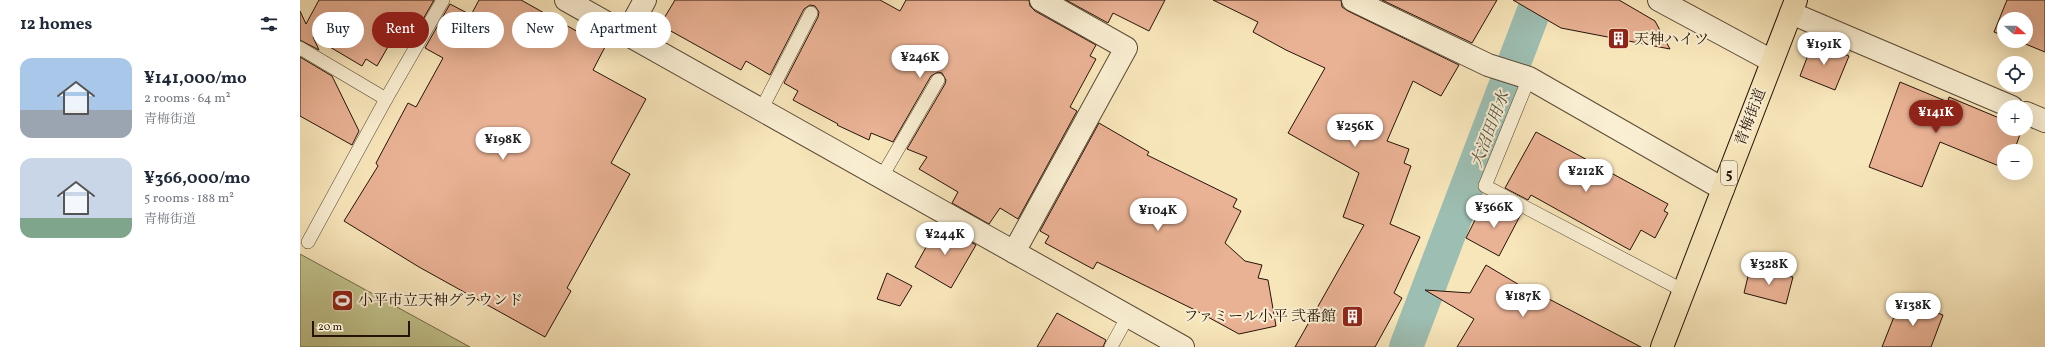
<!DOCTYPE html>
<html lang="en">
<head>
<meta charset="utf-8">
<style>
	:root { --surface:#fff; --page:#f6f6f7; --text:#1f2937; --muted:#747a83; --accent:#8f2418 }
	body { margin:0; font-family:Vollkorn,"Noto Serif JP",serif; background:var(--page); color:var(--text); height:100vh; display:flex; flex-direction:column; font-size:15px; white-space:nowrap }
	* { box-sizing:border-box; margin:0 }
	p { font-size:13px; color:var(--muted) }
	.icon { flex:none; width:22px; height:22px; fill:none; stroke:currentColor; stroke-width:2; stroke-linecap:round; stroke-linejoin:round }
	.map { position:relative; flex:1; overflow:hidden }
	.drawer { display:flex; flex-direction:column; background:var(--surface); width:300px }
	.drawer>* { flex:none }
	.guide { position:absolute; left:12px; top:12px; width:380px; height:36px; display:flex; gap:8px }
	.needle { width:26px; rotate:111deg }
	.buttons { position:absolute; left:1697px; top:12px; display:grid; gap:8px }
	.buttons a { display:grid; place-items:center; width:36px; height:36px; border-radius:50%; background:var(--surface); box-shadow:0 4px 16px #0002; font-size:20px }
	.scale { position:absolute; left:12px; bottom:10px; width:98px; box-sizing:border-box; padding-left:4px; border:2px solid #251307; border-top:0; font-size:11px; line-height:14px; white-space:nowrap; color:#251307; -webkit-text-stroke:3px #faefd3; paint-order:stroke }
	.price { position:absolute; translate:-50% -34px; padding:0 9px; border-radius:14px; background:#fff; color:#222; font-size:13px; line-height:26px; filter:drop-shadow(0 1px 2px #0008) }
	.price::after { content:''; position:absolute; left:50%; top:24px; width:12px; height:9px; margin-left:-6px; background:inherit; clip-path:polygon(0 0,100% 0,50% 100%) }
	.price.on { background:var(--accent); color:#fff }
	ul { padding:0; list-style:none }
	li { display:flex; align-items:center; gap:12px; height:100px; padding:0 20px }
	li span { display:grid; place-items:center; flex:none; width:112px; height:80px; border-radius:12px; color:#555 }
	li>.icon { margin-inline-start:auto }
	span .icon { width:48px; height:48px; fill:#fffc; stroke-width:1 }
	li b { font-size:17px }
	h2 { display:flex; justify-content:space-between; align-items:center; height:48px; padding:0 20px; font-size:17px }
	.chip { padding:0 14px; border-radius:18px; background:var(--surface); box-shadow:0 4px 16px #0002; font-size:14px; line-height:36px }
	.chip.on { background:var(--accent); color:#fff }
	main { display:flex; flex:1; min-height:0 }
	.map>svg:first-child { display:block }
	.green { fill:#c2c48d; stroke:#746c4a }
	.lines { fill:none; stroke-linecap:round; stroke-linejoin:round }
	.canal { stroke:#9dbfb3; stroke-width:34 }
	.building { fill:#eab295; stroke:#251307 }
	.service-casing { stroke:#5a4834; stroke-width:14 }
	.minor-casing { stroke:#5a4834; stroke-width:24 }
	.primary-casing { stroke:#251307; stroke-width:24 }
	.service { stroke:#faefd3; stroke-width:13 }
	.minor { stroke:#faefd3; stroke-width:22 }
	.primary { stroke:#f8e6bb; stroke-width:22 }
	.labels { text-anchor:middle; stroke-width:4; stroke-linejoin:round; paint-order:stroke }
	.shield { fill:#faefd3; stroke:#655544; stroke-width:1 }
	.shield-label { font-size:14px; font-weight:bold; fill:#251307 }
	.poi-label { font-size:15px; fill:#251307; stroke:#faefd3; text-anchor:start }
	.street-label { font-size:15px; fill:#251307; stroke:#faefd3 }
	.water-label { font-size:16px; font-style:italic; fill:#4f4f43; stroke:#faefd3 }
</style>
</head>
<body>
<main>
<section class="drawer">
<h2>12 homes<svg class="icon" aria-label="filters" viewBox="0 0 24 24"><path d="M4 7h16M4 17h16"/><circle cx="9" cy="7" r="2"/><circle cx="15" cy="17" r="2"/></svg></h2>
<ul>
<li><span style="background:linear-gradient(#a9c7e8 65%,#9aa5b1 0)"><svg class="icon" aria-label="home" viewBox="0 0 24 24"><path d="M3 11l9-7 9 7M6 9v11h12V9"/></svg></span><div><b>¥141,000/mo</b><p>2 rooms · 64 m²</p><p>青梅街道</p></div></li>
<li><span style="background:linear-gradient(#c9d6e8 75%,#7fa58c 0)"><svg class="icon" aria-label="home" viewBox="0 0 24 24"><path d="M3 11l9-7 9 7M6 9v11h12V9"/></svg></span><div><b>¥366,000/mo</b><p>5 rooms · 188 m²</p><p>青梅街道</p></div></li>
</ul>
</section>
<div class="map">
<svg width="1745" height="347" viewBox="0 0 1745 347">
	<rect width="100%" height="100%" fill="#f8e6bb"/>
	<filter id="stains"><feTurbulence type="fractalNoise" baseFrequency=".005" numOctaves="4"/><feColorMatrix values="0 0 0 0 .2 0 0 0 0 .09 0 0 0 0 .02 0 0 0 .5 -.17"/></filter>
	<radialGradient id="worn" r=".72"><stop offset=".6" stop-color="#630" stop-opacity="0"/><stop offset="1" stop-color="#630" stop-opacity=".3"/></radialGradient>
	<polygon class="green" points="0,254 170,347 0,347"/>
	<g class="lines">
		<polyline class="canal" points="1106,347 1238,0"/>
	</g>
	<g class="building">
		<polygon points="19,0 134,0 111,40 97,31 77,66 66,59 62,66 13,37 19,50 0,40 0,11 6,24"/>
		<polygon points="179,0 221,0 305,47 293,70 346,99 311,163 330,174 267,288 271,291 245,337 119,267 44,221 78,166 76,163 108,103 116,107 143,58 125,48 150,4 171,15"/>
		<polygon points="375,0 580,0 600,11 606,0 729,0 730,6 735,11 796,45 790,56 796,59 770,107 777,111 718,219 700,208 689,224 652,203 658,192 619,169 627,157 607,149 645,84 646,80 642,73 638,72 631,76 593,142 571,133 569,140 537,125 538,124 493,100 498,91 484,83 518,17 519,12 515,6 510,5 504,9 470,75 446,61 441,70 360,25"/>
		<polygon points="766,0 865,0 849,31 813,13 808,23"/>
		<polygon points="913,0 1041,0 1042,7 1048,11 1159,65 1141,96 1113,81 1087,141 1109,149 1104,163 1111,166 1090,224 1120,237 1094,293 1102,298 1075,347 995,347 1064,225 1043,217 1059,173 988,133 1025,68 986,50 953,32 958,22"/>
		<polygon points="1082,0 1197,0 1172,43"/>
		<polygon points="1213,0 1319,0 1355,21 1370,49 1261,28"/>
		<polygon points="1707,0 1745,0 1745,52 1718,41 1726,41 1726,19 1704,19 1704,36 1694,32"/>
		<polygon points="1513,42 1549,56 1535,90 1500,76"/>
		<polygon points="0,57 32,76 59,131 52,145 0,116"/>
		<polygon points="1600,82 1648,102 1649,97 1704,120 1704,129 1722,129 1714,151 1704,151 1704,168 1640,142 1622,187 1569,167"/>
		<polygon points="799,123 849,152 847,155 937,199 933,207 941,211 925,243 945,261 962,265 958,278 968,280 976,326 939,334 895,310 797,262 793,269 745,243 749,236 740,231"/>
		<polygon points="1236,132 1368,204 1364,211 1368,213 1355,238 1341,230 1330,250 1231,195 1228,200 1205,188"/>
		<polygon points="1198,202 1221,214 1199,256 1166,238 1177,216 1187,221"/>
		<polygon points="639,224 676,245 651,288 615,267"/>
		<polygon points="1186,265 1246,301 1247,298 1341,347 1157,347 1174,319 1125,290 1170,293"/>
		<polygon points="1450,268 1493,277 1486,304 1444,293"/>
		<polygon points="587,273 612,286 600,306 577,299"/>
		<polygon points="1601,299 1643,315 1631,347 1582,347"/>
		<polygon points="757,313 806,340 803,347 737,347"/>
	</g>
	<g class="lines">
		<defs>
			<g id="service">
				<polyline points="0,48 86,99"/>
				<polyline points="1229,78 1185,186 1384,291"/>
				<polyline points="461,110 511,13"/>
				<polyline points="581,178 638,80"/>
				<polyline points="8,242 86,99 143,0"/>
				<polyline points="811,347 828,316"/>
			</g>
			<g id="minor">
				<polyline points="266,0 883,347"/>
				<polyline points="1053,0 1188,65 1229,78 1423,189"/>
				<polyline points="1359,0 1472,61"/>
				<polyline points="1491,13 1712,107"/>
				<polyline points="326,35 345,0"/>
				<polyline points="1726,113 1745,121"/>
				<polyline points="714,252 826,48 741,0"/>
			</g>
			<polyline id="primary" points="1362,347 1496,0"/>
		</defs>
		<use href="#service" class="service-casing"/>
		<use href="#minor" class="minor-casing"/>
		<use href="#primary" class="primary-casing"/>
		<use href="#service" class="service"/>
		<use href="#minor" class="minor"/>
		<use href="#primary" class="primary"/>
	</g>
	<defs>
		<symbol id="building-square" viewBox="-11 -11 22 22"><rect x="-9" y="-9" width="18" height="18" rx="4" fill="#8f2418" stroke="#faefd3"/><path d="M-4-6H4V6H1V3H-1V6H-4ZM-2.5-4.3h1.7v1.8h-1.7ZM.8-4.3h1.7v1.8H.8ZM-2.5-1h1.7V.8h-1.7ZM.8-1h1.7V.8H.8Z" fill="#fff"/></symbol>
		<symbol id="stadium-square" viewBox="-11 -11 22 22"><rect x="-9" y="-9" width="18" height="18" rx="4" fill="#8f2418" stroke="#faefd3"/><path d="M0-5a6.5 5 0 1 0 0 10a6.5 5 0 1 0 0-10ZM-3.5-1.8h7v3.6h-7Z" fill="#fff"/></symbol>
	</defs>
	<g fill-rule="evenodd">
		<use href="#building-square" x="1306" y="26" width="25" height="25"/>
		<use href="#stadium-square" x="30" y="288" width="25" height="25"/>
		<use href="#building-square" x="1040" y="304" width="25" height="25"/>
	</g>
	<g class="labels">
		<rect class="shield" x="1421" y="161" width="16" height="24" rx="3"/>
		<g class="shield-label">
			<text x="1429" y="178">5</text>
		</g>
		<g class="poi-label">
			<text x="1334" y="44">天神ハイツ</text>
			<text x="58" y="305">小平市立天神グラウンド</text>
			<text x="1036" y="321" text-anchor="end">ファミール小平 弐番館</text>
		</g>
		<g class="street-label">
			<text transform="translate(1450 117) rotate(-69)" y="5">青梅街道</text>
		</g>
		<g class="water-label">
			<text transform="translate(1189 129) rotate(-69)" y="6">大沼田用水</text>
		</g>
	</g>
	<rect width="100%" height="100%" filter="url(#stains)"/>
	<rect width="100%" height="100%" fill="url(#worn)"/>
</svg>
<div class="buttons">
<a><svg class="needle" viewBox="-14 -14 28 28"><path d="M0-13l5 13h-10z" fill="#e53935"/><path d="M0 13l5-13h-10z" fill="#747a83"/></svg></a>
<a><svg class="icon" aria-label="locate" viewBox="0 0 24 24"><circle cx="12" cy="12" r="6"/><path d="M12 2v4M12 18v4M2 12h4M18 12h4"/></svg></a>
<a>+</a>
<a>−</a>
</div>
<div class="scale">20 m</div>
<b class="price" style="left:1524px;top:66px">¥191K</b>
<b class="price" style="left:620px;top:79px">¥246K</b>
<b class="price on" style="left:1636px;top:134px">¥141K</b>
<b class="price" style="left:1055px;top:148px">¥256K</b>
<b class="price" style="left:203px;top:161px">¥198K</b>
<b class="price" style="left:1286px;top:193px">¥212K</b>
<b class="price" style="left:1194px;top:229px">¥366K</b>
<b class="price" style="left:858px;top:232px">¥104K</b>
<b class="price" style="left:645px;top:256px">¥244K</b>
<b class="price" style="left:1469px;top:286px">¥328K</b>
<b class="price" style="left:1223px;top:318px">¥187K</b>
<b class="price" style="left:1613px;top:327px">¥138K</b>
<div class="guide">
<a class="chip">Buy</a>
<a class="chip on">Rent</a>
<a class="chip">Filters</a>
<a class="chip">New</a>
<a class="chip">Apartment</a>
</div>
</div>
</main>
</body>
</html>
